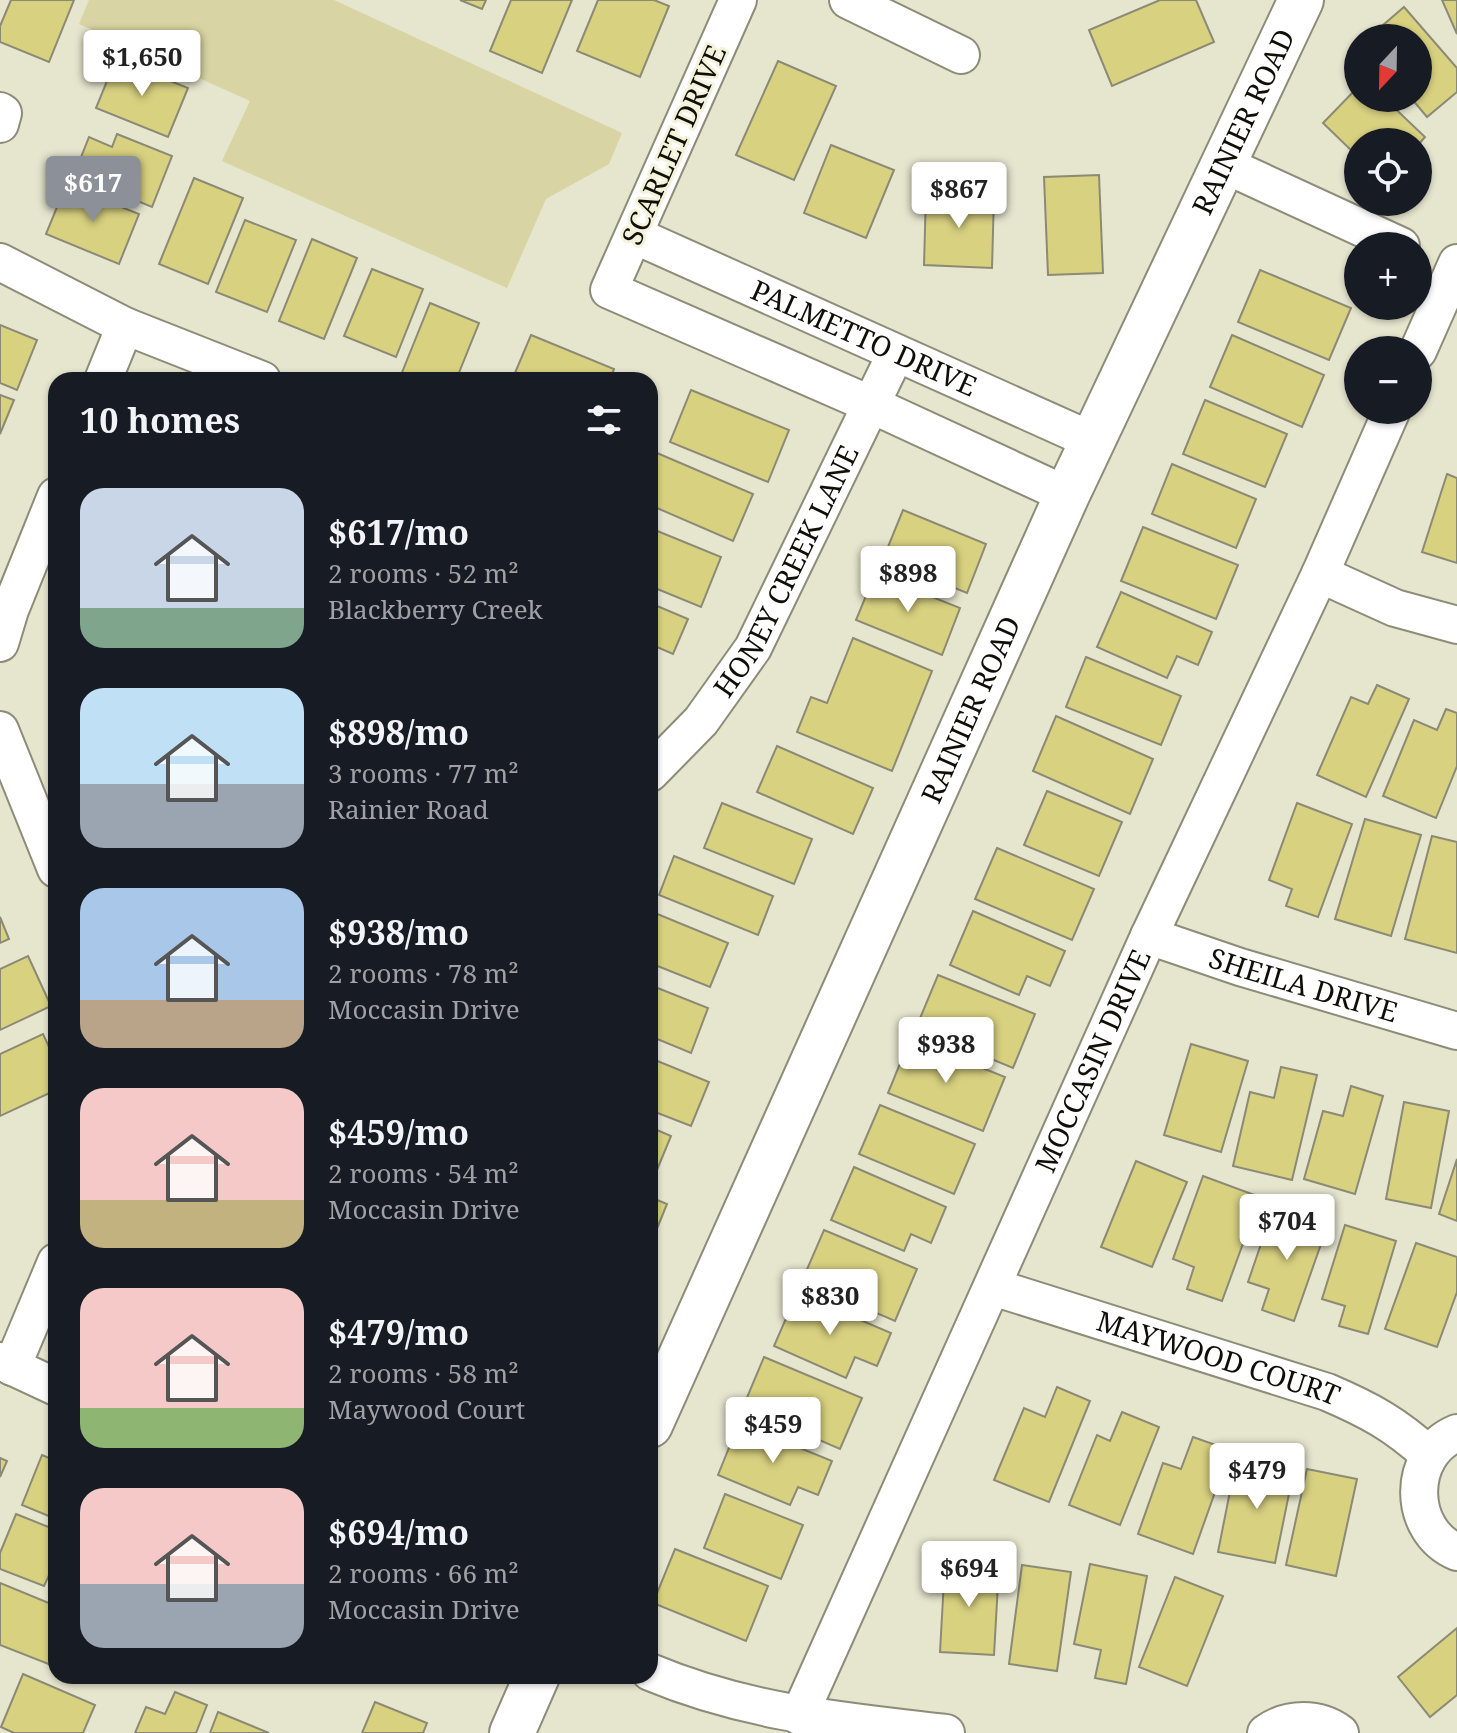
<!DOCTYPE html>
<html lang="en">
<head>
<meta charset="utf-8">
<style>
	:root { --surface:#171b24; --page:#20242c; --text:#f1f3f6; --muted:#9ea1a6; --accent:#8c9099 }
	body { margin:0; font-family:"Noto Serif",serif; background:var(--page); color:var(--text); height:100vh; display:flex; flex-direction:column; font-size:30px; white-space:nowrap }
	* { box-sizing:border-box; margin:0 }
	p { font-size:26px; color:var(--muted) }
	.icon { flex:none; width:44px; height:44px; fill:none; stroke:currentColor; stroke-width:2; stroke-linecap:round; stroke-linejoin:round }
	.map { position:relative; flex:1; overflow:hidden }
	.details { position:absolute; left:48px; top:372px; width:610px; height:1312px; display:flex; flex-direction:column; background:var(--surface); border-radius:24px; box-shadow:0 2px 6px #0004 }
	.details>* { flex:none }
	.needle { width:52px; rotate:202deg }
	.controls { position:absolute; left:1344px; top:24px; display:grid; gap:16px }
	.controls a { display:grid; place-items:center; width:88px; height:88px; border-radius:50%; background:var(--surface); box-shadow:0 2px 6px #0004; font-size:40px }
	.price { position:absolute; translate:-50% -68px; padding:0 18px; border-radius:8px; background:#fff; color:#222; font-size:26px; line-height:52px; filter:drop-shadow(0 2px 4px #0008) }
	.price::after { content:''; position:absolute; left:50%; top:48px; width:24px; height:18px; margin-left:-12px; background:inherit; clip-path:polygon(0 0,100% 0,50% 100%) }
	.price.selected { background:var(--accent); color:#fff }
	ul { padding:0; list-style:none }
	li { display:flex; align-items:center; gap:24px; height:200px; padding:0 32px }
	li span { display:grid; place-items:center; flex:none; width:224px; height:160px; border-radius:24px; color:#555 }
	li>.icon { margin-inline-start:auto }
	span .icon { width:96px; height:96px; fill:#fffc; stroke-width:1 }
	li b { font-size:34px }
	h2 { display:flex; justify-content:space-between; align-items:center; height:96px; padding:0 32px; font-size:34px }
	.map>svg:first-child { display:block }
	.green { fill:#d8d4a3 }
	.building { fill:#d8d180; stroke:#8b8a75; stroke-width:2 }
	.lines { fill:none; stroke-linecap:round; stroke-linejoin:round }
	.street-casing { stroke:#8d8c78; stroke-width:40 }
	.secondary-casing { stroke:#8d8c78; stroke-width:48 }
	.street { stroke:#fff; stroke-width:36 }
	.secondary { stroke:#fff; stroke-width:44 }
	.labels { text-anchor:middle; stroke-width:6; stroke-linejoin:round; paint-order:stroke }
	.street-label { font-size:28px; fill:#0f0e07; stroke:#f3f2db }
</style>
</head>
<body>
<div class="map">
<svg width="1457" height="1733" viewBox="0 0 1457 1733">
	<rect width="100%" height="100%" fill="#e6e5ce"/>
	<polygon class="green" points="89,0 334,0 622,133 609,164 546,199 507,288 222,161 250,101 79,24"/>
	<g class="building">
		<polygon points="11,0 74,0 49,62 0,42 0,26"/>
		<polygon points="460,0 486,0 482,9"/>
		<polygon points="511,0 572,0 542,73 490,51"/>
		<polygon points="598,0 654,0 669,6 640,77 577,51"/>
		<polygon points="1160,0 1196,0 1214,42 1112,86 1089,30"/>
		<polygon points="1442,0 1457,0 1457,34"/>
		<polygon points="1404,7 1457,68 1457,92 1427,117 1411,98 1418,98 1418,38 1368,38"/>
		<polygon points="116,59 188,88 168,137 96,108"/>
		<polygon points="778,61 836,86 794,180 736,155"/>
		<polygon points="1358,87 1358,98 1384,98 1425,137 1418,145 1418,142 1358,142 1358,157 1323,123"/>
		<polygon points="117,134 172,156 152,207 74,175 89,137 112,147"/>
		<polygon points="831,145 894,170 866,238 804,213"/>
		<polygon points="1099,175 1103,273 1048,275 1044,177"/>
		<polygon points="194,178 243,198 208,284 159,264"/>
		<polygon points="66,185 139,214 119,264 46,234"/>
		<polygon points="926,193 994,195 992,268 924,265"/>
		<polygon points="245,220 296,240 267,312 216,292"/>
		<polygon points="312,239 357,258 324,339 279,321"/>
		<polygon points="372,269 423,289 396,357 344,336"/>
		<polygon points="1260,270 1351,308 1329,360 1238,322"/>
		<polygon points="430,303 479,323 456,380 413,380 401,375"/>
		<polygon points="0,325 37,340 17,390 0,383"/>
		<polygon points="531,335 614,369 610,380 512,380"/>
		<polygon points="1232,335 1324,375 1302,427 1210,387"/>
		<polygon points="691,390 789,430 768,482 670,442"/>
		<polygon points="0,395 14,400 0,434"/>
		<polygon points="1205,400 1287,434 1265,487 1183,454"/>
		<polygon points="657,453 753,494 733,541 650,505 650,468"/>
		<polygon points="1172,464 1256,499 1236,548 1152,514"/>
		<polygon points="1447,474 1457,478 1457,563 1422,552"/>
		<polygon points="903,510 986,544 967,593 883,559"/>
		<polygon points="1143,527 1238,565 1216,619 1121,581"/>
		<polygon points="650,528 721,557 701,607 650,586"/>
		<polygon points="875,574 960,608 942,655 856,620"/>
		<polygon points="1121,592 1212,632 1198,665 1177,656 1167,678 1097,647"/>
		<polygon points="650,603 688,619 673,654 650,644"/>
		<polygon points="853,638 932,671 892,771 797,732 811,697 827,703"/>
		<polygon points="1086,657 1181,696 1161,745 1066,707"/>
		<polygon points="1377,685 1409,699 1366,797 1317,775 1351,697 1368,704"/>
		<polygon points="1446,709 1457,713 1457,766 1436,818 1383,796 1414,720 1437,730"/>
		<polygon points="1056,716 1153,759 1130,814 1033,771"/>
		<polygon points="777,746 873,788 853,834 757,792"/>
		<polygon points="1047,791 1122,822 1099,876 1024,845"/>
		<polygon points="722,803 812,839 794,884 704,848"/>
		<polygon points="1297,803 1352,824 1318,917 1286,906 1292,889 1269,880"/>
		<polygon points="1365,819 1421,835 1391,936 1335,919"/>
		<polygon points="1432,836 1457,842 1457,953 1405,939"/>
		<polygon points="997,848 1094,889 1072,940 975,899"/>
		<polygon points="674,856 773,896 758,935 659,895"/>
		<polygon points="650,911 728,943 710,987 650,963"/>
		<polygon points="973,911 1065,951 1050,986 1027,976 1019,995 950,965"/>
		<polygon points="0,917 9,939 0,943"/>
		<polygon points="28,956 51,1006 0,1030 0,969"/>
		<polygon points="938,975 1035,1014 1013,1068 916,1028"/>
		<polygon points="650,985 708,1008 691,1053 650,1036"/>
		<polygon points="43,1034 56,1062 56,1090 0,1116 0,1054"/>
		<polygon points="910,1039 1005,1077 983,1131 888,1093"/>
		<polygon points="1191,1044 1248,1061 1221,1152 1164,1135"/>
		<polygon points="650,1058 709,1082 691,1126 650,1110"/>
		<polygon points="1281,1067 1317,1075 1292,1180 1233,1166 1250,1092 1274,1098"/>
		<polygon points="1351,1086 1383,1096 1355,1194 1304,1179 1323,1111 1343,1116"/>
		<polygon points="1404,1102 1449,1111 1431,1208 1386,1199"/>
		<polygon points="880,1105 975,1144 954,1194 859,1154"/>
		<polygon points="650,1127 671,1136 652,1182 650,1181"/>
		<polygon points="1457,1159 1457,1221 1439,1214"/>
		<polygon points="1136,1161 1187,1182 1152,1267 1101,1247"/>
		<polygon points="854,1167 946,1207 931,1243 911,1234 904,1251 831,1220"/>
		<polygon points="1203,1176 1260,1197 1222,1301 1187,1289 1194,1267 1173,1259"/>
		<polygon points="650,1197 667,1204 650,1246"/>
		<polygon points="1273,1209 1327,1227 1294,1321 1262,1310 1269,1289 1248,1282"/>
		<polygon points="1345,1225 1396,1241 1368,1334 1339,1326 1345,1306 1322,1299"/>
		<polygon points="824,1230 917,1269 895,1321 802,1281"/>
		<polygon points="1416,1243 1457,1257 1457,1292 1437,1347 1385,1329"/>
		<polygon points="797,1293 891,1333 877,1366 855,1357 846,1378 774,1346"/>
		<polygon points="764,1357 862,1398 840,1449 743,1407"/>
		<polygon points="1057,1387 1090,1401 1049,1502 994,1480 1024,1408 1045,1417"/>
		<polygon points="1122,1412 1159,1427 1120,1525 1069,1505 1097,1435 1110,1441"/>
		<polygon points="739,1423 832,1461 818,1495 798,1487 790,1505 718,1475"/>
		<polygon points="1193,1437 1230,1450 1193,1554 1138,1534 1163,1463 1181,1469"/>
		<polygon points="42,1455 56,1461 56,1519 22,1505"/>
		<polygon points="1261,1457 1295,1464 1275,1563 1218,1552 1234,1471 1257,1475"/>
		<polygon points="0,1458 7,1461 0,1477"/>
		<polygon points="1307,1469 1357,1479 1336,1576 1286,1565"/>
		<polygon points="725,1494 803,1525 781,1579 704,1548"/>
		<polygon points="16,1514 56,1530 56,1573 51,1571 44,1586 0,1569 0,1553"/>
		<polygon points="675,1549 768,1586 746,1641 653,1603"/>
		<polygon points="945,1562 999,1566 994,1655 940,1652"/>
		<polygon points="1090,1564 1147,1576 1126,1684 1095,1678 1101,1650 1074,1644"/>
		<polygon points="1022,1565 1071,1572 1057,1671 1009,1664"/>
		<polygon points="1175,1577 1223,1596 1187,1686 1139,1667"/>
		<polygon points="0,1583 56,1606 56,1653 51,1665 0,1645"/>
		<polygon points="1457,1628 1457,1695 1430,1717 1398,1677"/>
		<polygon points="23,1674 95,1705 83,1733 14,1733 1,1727"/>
		<polygon points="175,1692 207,1705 196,1733 135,1733 146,1707 165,1714"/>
		<polygon points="375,1702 427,1723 423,1733 362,1733"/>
		<polygon points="218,1712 269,1733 210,1733"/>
	</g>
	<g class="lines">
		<defs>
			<g id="street">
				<polyline points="738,0 609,290 872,405 1067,495"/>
				<polyline points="848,0 961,55"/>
				<polyline points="0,111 3,113 0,124"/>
				<polyline points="1225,165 1401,246"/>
				<path id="s1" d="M634,235L1093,441"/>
				<polyline points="0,262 125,326 262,380"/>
				<polyline points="1418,351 1457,263"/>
				<polyline points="103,380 125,326"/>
				<polyline points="1320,574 1395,608 1457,625"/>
				<polyline points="0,643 10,610 56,496"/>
				<polyline points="0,730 56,869"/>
				<path id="s2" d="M650,773L701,721L753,648L896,353"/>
				<path id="s3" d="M1149,936L1240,967L1457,1031"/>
				<path id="s4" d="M993,1287L1327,1392C1369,1410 1395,1424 1429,1455"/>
				<polyline points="0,1361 56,1387"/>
				<polyline points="12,1367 56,1262"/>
				<path d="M1457,1433C1406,1454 1407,1531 1457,1552"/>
				<path d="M650,1672C748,1713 842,1721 946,1733"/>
				<path id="s5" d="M799,1716L1149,936L1320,574L1392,410"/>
				<path d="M1266,1733C1288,1717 1319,1717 1340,1733"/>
			</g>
			<g id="secondary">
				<path id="s6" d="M650,1425L1067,495L1301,0"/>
				<polyline points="512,1733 537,1676"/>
			</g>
		</defs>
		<use href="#street" class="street-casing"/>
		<use href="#secondary" class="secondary-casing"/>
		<use href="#street" class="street"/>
		<use href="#secondary" class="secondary"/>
	</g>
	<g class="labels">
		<g class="street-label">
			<text dy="10" stroke="none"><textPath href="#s6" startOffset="1432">RAINIER ROAD</textPath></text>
			<text transform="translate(674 145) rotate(-66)" y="10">SCARLET DRIVE</text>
			<text dy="10" stroke="none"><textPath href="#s1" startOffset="252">PALMETTO DRIVE</textPath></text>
			<text dy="10" stroke="none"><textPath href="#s2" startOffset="246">HONEY CREEK LANE</textPath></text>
			<text dy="10" stroke="none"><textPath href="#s6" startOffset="784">RAINIER ROAD</textPath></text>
			<text dy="10" stroke="none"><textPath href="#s3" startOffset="162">SHEILA DRIVE</textPath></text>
			<text dy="10" stroke="none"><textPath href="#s5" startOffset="718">MOCCASIN DRIVE</textPath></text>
			<text dy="10" stroke="none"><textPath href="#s4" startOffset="236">MAYWOOD COURT</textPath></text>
		</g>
	</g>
</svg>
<div class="controls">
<a><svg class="needle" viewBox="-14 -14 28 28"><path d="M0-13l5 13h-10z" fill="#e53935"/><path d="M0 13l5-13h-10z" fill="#9ea1a6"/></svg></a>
<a><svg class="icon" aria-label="locate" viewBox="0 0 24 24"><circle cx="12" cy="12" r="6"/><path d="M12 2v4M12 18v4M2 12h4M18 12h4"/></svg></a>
<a>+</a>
<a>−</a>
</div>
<b class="price" style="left:142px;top:98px">$1,650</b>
<b class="price selected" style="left:93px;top:224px">$617</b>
<b class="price" style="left:959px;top:230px">$867</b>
<b class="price" style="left:908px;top:614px">$898</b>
<b class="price" style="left:946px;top:1085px">$938</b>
<b class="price" style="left:1287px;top:1262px">$704</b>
<b class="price" style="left:830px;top:1337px">$830</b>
<b class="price" style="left:773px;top:1465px">$459</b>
<b class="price" style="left:1257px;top:1511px">$479</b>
<b class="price" style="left:969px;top:1609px">$694</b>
<section class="details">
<h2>10 homes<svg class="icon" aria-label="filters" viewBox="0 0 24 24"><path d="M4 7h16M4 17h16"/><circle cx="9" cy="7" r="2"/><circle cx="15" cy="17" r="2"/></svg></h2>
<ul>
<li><span style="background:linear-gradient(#c9d6e8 75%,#7fa58c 0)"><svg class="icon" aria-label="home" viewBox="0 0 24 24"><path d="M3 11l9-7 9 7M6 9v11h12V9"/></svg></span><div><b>$617/mo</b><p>2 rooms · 52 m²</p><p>Blackberry Creek</p></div></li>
<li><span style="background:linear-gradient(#bfe0f5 60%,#9aa5b1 0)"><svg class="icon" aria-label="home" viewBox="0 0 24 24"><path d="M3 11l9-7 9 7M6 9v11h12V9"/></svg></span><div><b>$898/mo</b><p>3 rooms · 77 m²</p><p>Rainier Road</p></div></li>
<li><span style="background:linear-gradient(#a9c7e8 70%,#b9a48a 0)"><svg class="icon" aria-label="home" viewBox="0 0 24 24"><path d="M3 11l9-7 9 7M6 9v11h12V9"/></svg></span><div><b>$938/mo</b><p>2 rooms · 78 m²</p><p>Moccasin Drive</p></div></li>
<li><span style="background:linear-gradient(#f6c9c9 70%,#c2b280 0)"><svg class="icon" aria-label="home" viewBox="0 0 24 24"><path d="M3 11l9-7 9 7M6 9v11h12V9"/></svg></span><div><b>$459/mo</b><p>2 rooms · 54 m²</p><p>Moccasin Drive</p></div></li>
<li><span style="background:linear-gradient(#f6c9c9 75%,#8fb573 0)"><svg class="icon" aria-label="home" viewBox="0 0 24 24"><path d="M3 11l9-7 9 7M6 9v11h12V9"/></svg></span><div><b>$479/mo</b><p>2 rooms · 58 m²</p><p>Maywood Court</p></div></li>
<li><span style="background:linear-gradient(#f6c9c9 60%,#9aa5b1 0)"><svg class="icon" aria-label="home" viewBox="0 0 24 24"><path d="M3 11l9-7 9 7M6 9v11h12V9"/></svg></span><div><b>$694/mo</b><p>2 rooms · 66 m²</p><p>Moccasin Drive</p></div></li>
</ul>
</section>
</div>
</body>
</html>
